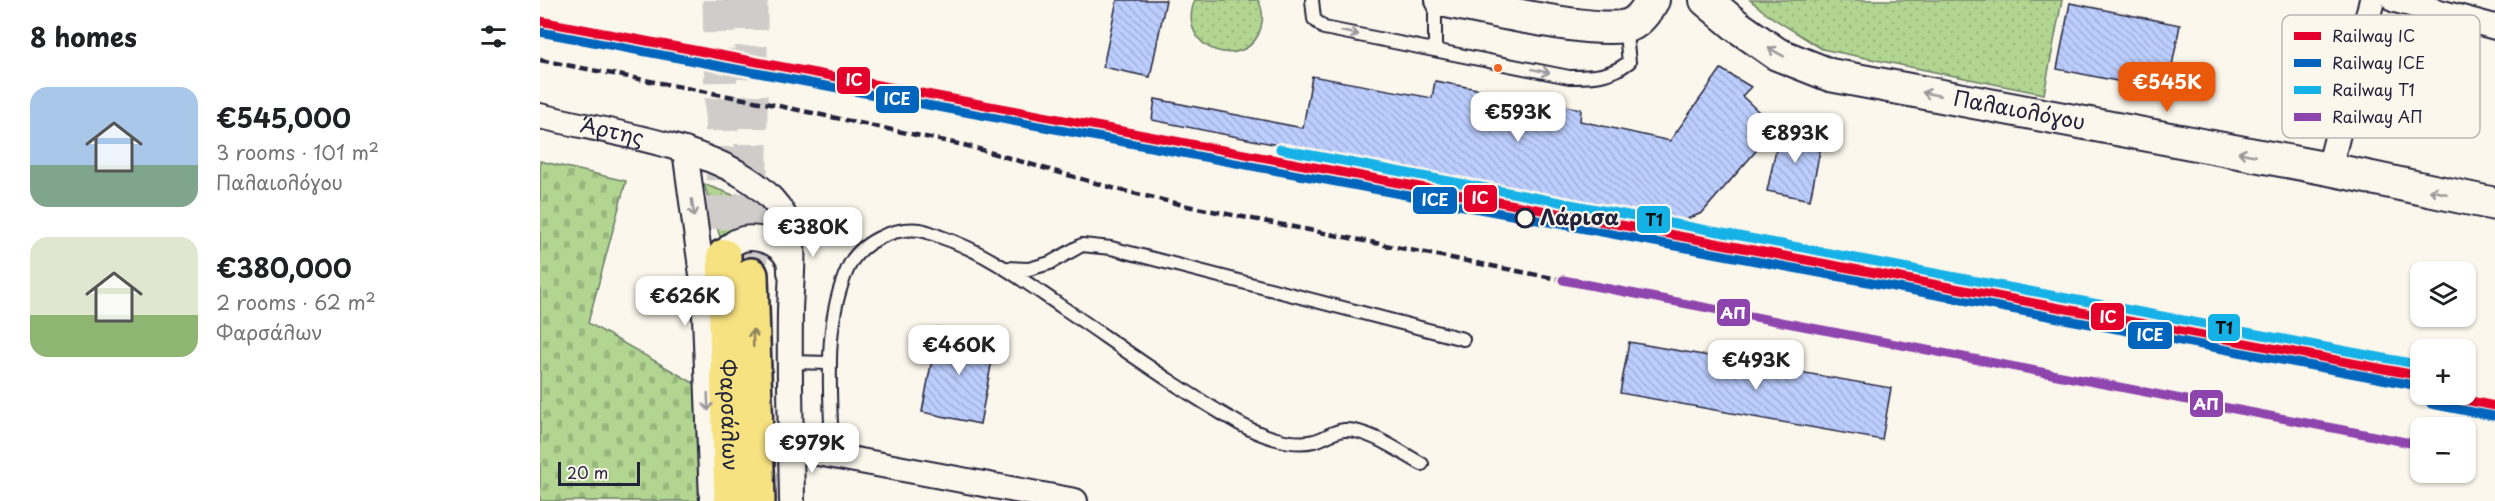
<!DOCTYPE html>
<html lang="en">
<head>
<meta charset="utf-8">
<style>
	:root { --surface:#fff; --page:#f6f6f6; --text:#202124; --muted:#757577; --accent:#ea580c }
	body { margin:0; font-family:"Playpen Sans",sans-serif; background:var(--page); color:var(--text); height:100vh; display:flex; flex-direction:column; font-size:22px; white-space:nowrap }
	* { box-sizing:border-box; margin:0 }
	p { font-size:20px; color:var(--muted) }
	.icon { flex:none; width:33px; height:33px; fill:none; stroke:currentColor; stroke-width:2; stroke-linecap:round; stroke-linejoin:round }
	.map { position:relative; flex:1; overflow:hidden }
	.details { display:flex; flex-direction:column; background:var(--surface); width:540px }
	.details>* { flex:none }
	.fabs { position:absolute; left:1870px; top:261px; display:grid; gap:12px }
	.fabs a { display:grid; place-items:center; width:66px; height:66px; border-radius:12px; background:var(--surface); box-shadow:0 2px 4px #0004; font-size:30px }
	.scale { position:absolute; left:18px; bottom:15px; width:82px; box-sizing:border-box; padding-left:6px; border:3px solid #22223b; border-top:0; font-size:16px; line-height:21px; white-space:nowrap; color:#22223b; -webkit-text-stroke:4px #fbf7ec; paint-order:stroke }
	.price { position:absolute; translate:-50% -51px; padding:0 14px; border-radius:12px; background:#fff; color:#222; font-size:20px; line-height:39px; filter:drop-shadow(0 2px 3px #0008) }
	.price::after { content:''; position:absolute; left:50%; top:36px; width:18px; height:14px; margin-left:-9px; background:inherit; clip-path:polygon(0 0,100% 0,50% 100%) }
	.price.active { background:var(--accent); color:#fff }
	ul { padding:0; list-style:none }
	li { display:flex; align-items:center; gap:18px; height:150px; padding:0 30px }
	li span { display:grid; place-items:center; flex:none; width:168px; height:120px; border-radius:18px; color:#555 }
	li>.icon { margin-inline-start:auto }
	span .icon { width:72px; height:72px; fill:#fffc; stroke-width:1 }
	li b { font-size:26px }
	h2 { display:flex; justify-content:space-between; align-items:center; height:72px; padding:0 30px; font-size:26px }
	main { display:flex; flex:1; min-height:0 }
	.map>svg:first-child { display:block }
	.grass { fill:url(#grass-dots); stroke:#6a7c66; stroke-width:1.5 }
	.cemetery { fill:url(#cemetery-stones); stroke:#6a7c66; stroke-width:1.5 }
	.building { fill:url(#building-back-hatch); stroke:#22223b; stroke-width:1.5 }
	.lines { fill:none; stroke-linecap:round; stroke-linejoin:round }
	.primary-tunnel { stroke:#d0ccc9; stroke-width:33; stroke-dasharray:33 16; stroke-linecap:butt }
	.service-casing { stroke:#22223b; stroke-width:16 }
	.minor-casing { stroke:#22223b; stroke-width:28 }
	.tertiary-casing { stroke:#22223b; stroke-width:36 }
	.primary-casing { stroke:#22223b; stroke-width:38 }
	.service { stroke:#fbf7ec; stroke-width:12 }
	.minor { stroke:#fbf7ec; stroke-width:24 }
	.tertiary { stroke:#fbf7ec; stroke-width:32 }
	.primary { stroke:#f7e281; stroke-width:33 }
	.rail { stroke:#22223b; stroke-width:4.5; stroke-dasharray:9 4.5; stroke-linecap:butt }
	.rail-1-casing { stroke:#fbf7ec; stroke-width:14 }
	.rail-2-casing { stroke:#fbf7ec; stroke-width:14 }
	.rail-3-casing { stroke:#fbf7ec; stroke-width:14 }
	.rail-4-casing { stroke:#fbf7ec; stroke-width:14 }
	.rail-1 { stroke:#e4002b; stroke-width:9 }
	.rail-2 { stroke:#0065bd; stroke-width:9 }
	.rail-3 { stroke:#14b1e7; stroke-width:9 }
	.rail-4 { stroke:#8e44ad; stroke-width:9 }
	.oneway { stroke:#99979c }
	.oneway2 { stroke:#8c825e }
	.bus-dot { fill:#f26522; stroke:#fbf7ec; stroke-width:2 }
	.stop-dot { fill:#fbf7ec; stroke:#22223b; stroke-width:3 }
	.labels { text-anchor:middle; stroke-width:4.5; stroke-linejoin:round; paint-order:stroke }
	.street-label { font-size:21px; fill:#22223b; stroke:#fbf7ec }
	.stop-label { font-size:21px; font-weight:bold; fill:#22223b; stroke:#fbf7ec; text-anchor:start }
	.key { fill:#fbf7ec; stroke:#bab7b7; stroke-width:1.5 }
	.key-label { font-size:16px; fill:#22223b }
	.line-badge { stroke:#fbf7ec; stroke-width:2 }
	.badge-label { font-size:16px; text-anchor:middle; font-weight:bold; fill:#fff }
	.pale-badge-label { font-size:16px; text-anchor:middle; font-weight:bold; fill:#111 }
</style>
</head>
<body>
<main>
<section class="details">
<h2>8 homes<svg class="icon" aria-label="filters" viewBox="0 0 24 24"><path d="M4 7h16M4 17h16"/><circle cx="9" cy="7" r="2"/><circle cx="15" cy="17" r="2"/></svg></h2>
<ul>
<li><span style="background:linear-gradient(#a9c7e8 65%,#7fa58c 0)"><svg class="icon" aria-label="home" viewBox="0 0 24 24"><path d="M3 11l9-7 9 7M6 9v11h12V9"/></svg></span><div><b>€545,000</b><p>3 rooms · 101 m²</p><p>Παλαιολόγου</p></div></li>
<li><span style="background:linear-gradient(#dfe7d0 65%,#8fb573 0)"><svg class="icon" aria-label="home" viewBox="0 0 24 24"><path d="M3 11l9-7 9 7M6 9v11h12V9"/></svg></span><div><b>€380,000</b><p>2 rooms · 62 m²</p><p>Φαρσάλων</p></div></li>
</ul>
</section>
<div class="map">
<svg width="1955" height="501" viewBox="0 0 1955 501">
	<defs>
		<pattern id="grass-dots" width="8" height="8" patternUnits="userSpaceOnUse" patternTransform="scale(1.5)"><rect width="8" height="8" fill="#b2d691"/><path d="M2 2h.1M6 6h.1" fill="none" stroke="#99b77e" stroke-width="1.8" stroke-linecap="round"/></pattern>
		<pattern id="cemetery-stones" width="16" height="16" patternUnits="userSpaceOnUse" patternTransform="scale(1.5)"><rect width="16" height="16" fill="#b2d691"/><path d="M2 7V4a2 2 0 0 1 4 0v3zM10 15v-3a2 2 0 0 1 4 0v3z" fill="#99b77e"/></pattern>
		<pattern id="building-back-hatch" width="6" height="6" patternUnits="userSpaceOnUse" patternTransform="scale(1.5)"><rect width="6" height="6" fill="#bccefe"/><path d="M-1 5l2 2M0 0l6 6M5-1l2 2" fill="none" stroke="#a1b1db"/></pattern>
	</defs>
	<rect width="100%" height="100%" fill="#fbf7ec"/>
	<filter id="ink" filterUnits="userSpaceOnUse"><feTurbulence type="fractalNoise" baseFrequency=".0167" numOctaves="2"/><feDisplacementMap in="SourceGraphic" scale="12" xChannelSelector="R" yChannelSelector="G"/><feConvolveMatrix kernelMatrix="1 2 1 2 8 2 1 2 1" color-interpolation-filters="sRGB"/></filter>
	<g filter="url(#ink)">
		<g class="grass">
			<path d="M655,0H718C723,9 724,17 721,27C709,74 634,51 655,0Z"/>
			<polygon points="1210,0 1522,0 1504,94 1282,49 1228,15"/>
			<path d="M164,184C191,196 207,194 222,222L201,227L180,237Z"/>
		</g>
		<polygon class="cemetery" points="0,161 86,181 48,323 157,385 167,501 0,501"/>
		<g class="building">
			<polygon points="577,0 626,0 610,77 563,67"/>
			<polygon points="1530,3 1640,25 1627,91 1517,69"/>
			<polygon points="1181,69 1211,87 1202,96 1236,128 1162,213 1142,221 1104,218 612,120 615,99 763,128 772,76 892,98 895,81 1041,109 1040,121 1130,141"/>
			<polygon points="1241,127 1283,136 1270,200 1227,191"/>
			<polygon points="398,327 456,339 440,424 382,412"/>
			<polygon points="1089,342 1351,388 1342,440 1080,393"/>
		</g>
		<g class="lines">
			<g class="primary-tunnel">
				<polyline points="179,0 184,256"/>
				<polyline points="211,275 211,0"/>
			</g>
			<defs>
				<g id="service">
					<path d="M772,0L774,19L784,28L1029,77C1053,77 1069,77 1089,62L1085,26"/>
					<polyline points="895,49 895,0"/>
					<polyline points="465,268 489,269 510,263 542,245 571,248 923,339"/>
					<polyline points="250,362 290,363"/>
					<path d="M292,456C291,395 282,325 308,268C319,243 353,227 380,230C387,231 395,235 401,237C446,252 484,281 522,307C581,347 638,389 700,424C720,435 751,447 774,441C784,439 793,431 804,430C826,428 862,453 882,464"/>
				</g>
				<g id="minor">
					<polyline points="1855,0 1955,27"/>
					<path id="s1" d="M0,116C62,131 151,143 205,177C223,188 243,207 249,227C256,249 250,290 250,314C249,376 251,439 252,501"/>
					<polyline points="145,150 164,290 172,501"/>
					<polyline points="1789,169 1832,0"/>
					<path d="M176,271C181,262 185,249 194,243C210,232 239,241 248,259C250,263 250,268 250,272"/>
					<polyline points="251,448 535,501"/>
				</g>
				<g id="tertiary">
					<path d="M902,0C938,7 1064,37 1092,24C1101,19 1108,8 1113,0"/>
					<path id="s2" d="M1166,0L1197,26L1237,54L1290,75L1789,169L1955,204"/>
				</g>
				<g id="primary">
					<path id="s3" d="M184,256L191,501"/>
					<polyline points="211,275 218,501"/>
				</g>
			</defs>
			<use href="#service" class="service-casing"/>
			<use href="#minor" class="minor-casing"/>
			<use href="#tertiary" class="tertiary-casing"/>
			<use href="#primary" class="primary-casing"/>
			<use href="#service" class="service"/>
			<use href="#minor" class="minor"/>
			<use href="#tertiary" class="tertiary"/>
			<use href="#primary" class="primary"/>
			<polyline class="rail" points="0,60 230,104 428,146 576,189 652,207 1023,280"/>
			<defs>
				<g id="rail-1">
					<polyline points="0,21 1881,376"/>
					<polyline points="1896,394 1955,406"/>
				</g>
				<g id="rail-2">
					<polyline points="0,32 1879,386"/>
					<polyline points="1891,404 1953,416"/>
				</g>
				<polyline id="rail-3" points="740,149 1881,365"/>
				<polyline id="rail-4" points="1023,280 1881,445"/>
			</defs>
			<use href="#rail-1" class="rail-1-casing"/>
			<use href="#rail-2" class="rail-2-casing"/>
			<use href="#rail-3" class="rail-3-casing"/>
			<use href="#rail-4" class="rail-4-casing"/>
			<use href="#rail-1" class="rail-1"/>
			<use href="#rail-2" class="rail-2"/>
			<use href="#rail-3" class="rail-3"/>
			<use href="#rail-4" class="rail-4"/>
		</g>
		<defs><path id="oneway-shaft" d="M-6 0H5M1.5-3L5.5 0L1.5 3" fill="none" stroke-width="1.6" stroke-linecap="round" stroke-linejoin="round" transform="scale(1.5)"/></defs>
		<g class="oneway">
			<use href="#oneway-shaft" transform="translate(810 33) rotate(11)"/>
			<use href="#oneway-shaft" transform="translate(1236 52) rotate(-151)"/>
			<use href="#oneway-shaft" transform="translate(1001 71) rotate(12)"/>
			<use href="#oneway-shaft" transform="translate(1391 94) rotate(-169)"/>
			<use href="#oneway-shaft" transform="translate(1707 154) rotate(-169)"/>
			<use href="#oneway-shaft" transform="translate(1898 192) rotate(-168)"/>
			<use href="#oneway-shaft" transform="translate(153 208) rotate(82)"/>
			<use href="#oneway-shaft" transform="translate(168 402) rotate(88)"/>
		</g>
		<use class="oneway2" href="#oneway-shaft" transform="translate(213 338) rotate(-92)"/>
	</g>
	<circle class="bus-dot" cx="958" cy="68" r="5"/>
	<circle class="stop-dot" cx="985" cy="218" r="9"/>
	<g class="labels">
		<g class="street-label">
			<text dy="7" stroke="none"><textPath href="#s2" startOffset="339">Παλαιολόγου</textPath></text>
			<text dy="7" stroke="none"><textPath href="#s1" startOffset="74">Άρτης</textPath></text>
			<text dy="7" stroke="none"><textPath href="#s3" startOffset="159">Φαρσάλων</textPath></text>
		</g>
		<g class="stop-label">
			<text x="1000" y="225">Λάρισα</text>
		</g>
	</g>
	<rect x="1742" y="15" width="198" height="123" rx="9" class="key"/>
	<rect x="1754" y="32" width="27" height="8" fill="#e4002b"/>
	<rect x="1754" y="59" width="27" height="8" fill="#0065bd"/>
	<rect x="1754" y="86" width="27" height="8" fill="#14b1e7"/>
	<rect x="1754" y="113" width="27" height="8" fill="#8e44ad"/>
	<g class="key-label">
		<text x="1792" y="42">Railway IC</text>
		<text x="1792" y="69">Railway ICE</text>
		<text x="1792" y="96">Railway T1</text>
		<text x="1792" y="123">Railway ΑΠ</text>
	</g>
	<g class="line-badge">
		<rect x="296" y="66" width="35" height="29" rx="6" fill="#e4002b"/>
		<rect x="335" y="85" width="45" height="29" rx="6" fill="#0065bd"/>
		<rect x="923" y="184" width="35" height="29" rx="6" fill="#e4002b"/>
		<rect x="872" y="186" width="46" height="29" rx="6" fill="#0065bd"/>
		<rect x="1096" y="205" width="35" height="29" rx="6" fill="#14b1e7"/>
		<rect x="1176" y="298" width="35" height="29" rx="6" fill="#8e44ad"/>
		<rect x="1550" y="302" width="35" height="29" rx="6" fill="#e4002b"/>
		<rect x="1667" y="313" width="34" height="29" rx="6" fill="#14b1e7"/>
		<rect x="1587" y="321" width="46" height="29" rx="6" fill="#0065bd"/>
		<rect x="1649" y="389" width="35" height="29" rx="6" fill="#8e44ad"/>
	</g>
	<g class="badge-label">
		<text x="314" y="86">IC</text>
		<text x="357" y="105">ICE</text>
		<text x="940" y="204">IC</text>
		<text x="895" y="206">ICE</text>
		<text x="1193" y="319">ΑΠ</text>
		<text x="1568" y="323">IC</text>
		<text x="1610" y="341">ICE</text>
		<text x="1666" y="410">ΑΠ</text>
	</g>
	<g class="pale-badge-label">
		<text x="1114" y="226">T1</text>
		<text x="1684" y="334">T1</text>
	</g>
</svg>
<div class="fabs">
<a><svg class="icon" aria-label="layers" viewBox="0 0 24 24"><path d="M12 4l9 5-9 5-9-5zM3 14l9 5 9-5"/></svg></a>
<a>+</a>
<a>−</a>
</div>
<div class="scale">20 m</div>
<b class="price active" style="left:1627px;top:113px">€545K</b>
<b class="price" style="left:978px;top:143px">€593K</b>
<b class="price" style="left:1255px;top:164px">€893K</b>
<b class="price" style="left:273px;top:258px">€380K</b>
<b class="price" style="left:145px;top:327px">€626K</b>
<b class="price" style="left:419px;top:376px">€460K</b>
<b class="price" style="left:1216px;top:391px">€493K</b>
<b class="price" style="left:272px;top:474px">€979K</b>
</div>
</main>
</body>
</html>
